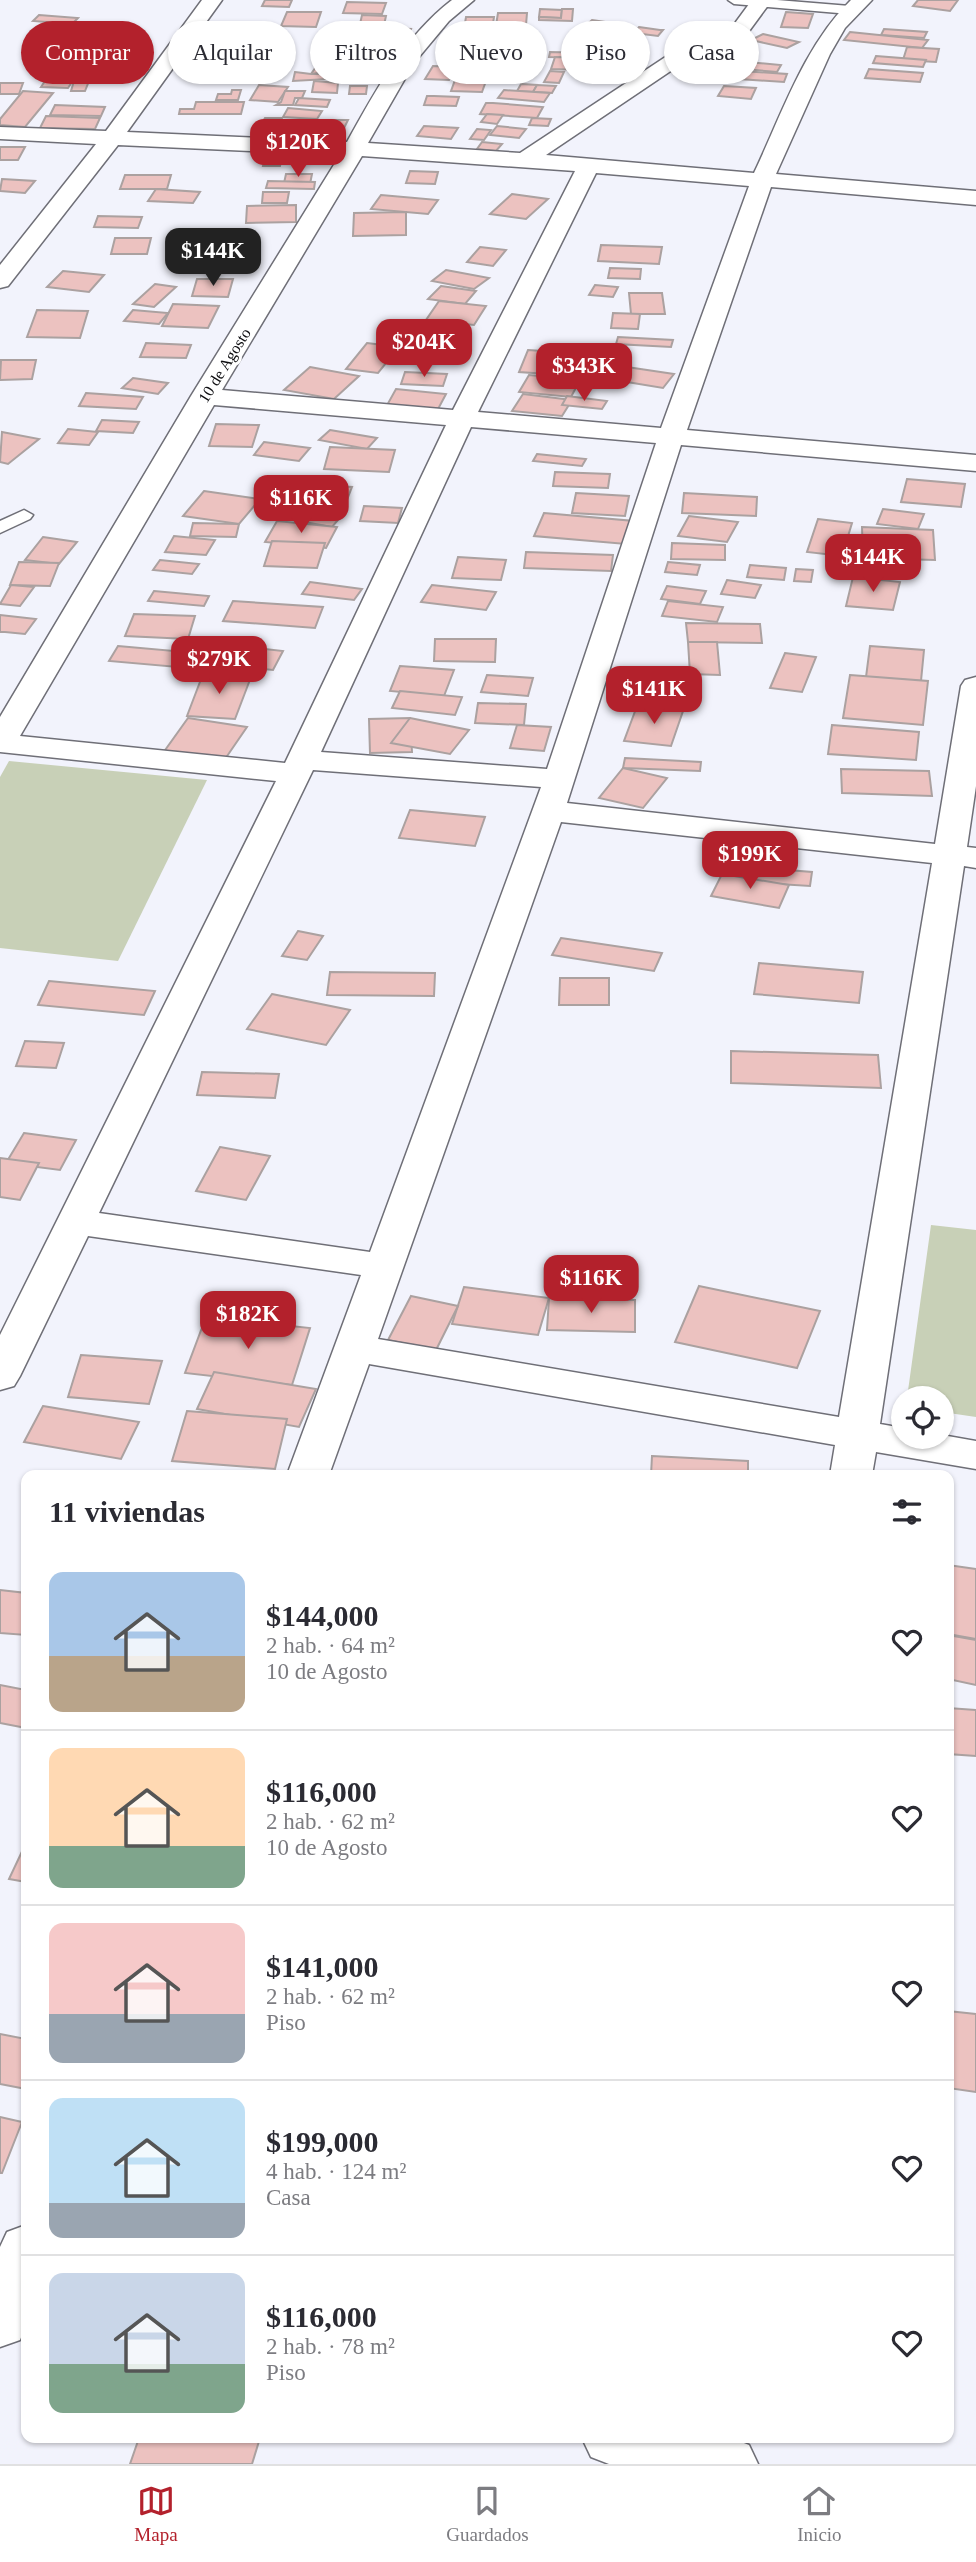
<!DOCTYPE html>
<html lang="es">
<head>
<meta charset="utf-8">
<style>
	:root { --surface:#fff; --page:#f7f7f7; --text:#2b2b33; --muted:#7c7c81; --line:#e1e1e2; --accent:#b3212c }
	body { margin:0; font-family:"Times New Roman",serif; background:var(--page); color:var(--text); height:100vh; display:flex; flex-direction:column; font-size:26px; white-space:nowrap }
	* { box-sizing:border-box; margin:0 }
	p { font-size:23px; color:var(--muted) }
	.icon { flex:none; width:38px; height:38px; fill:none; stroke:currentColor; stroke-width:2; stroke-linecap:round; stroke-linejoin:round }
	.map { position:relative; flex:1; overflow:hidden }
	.sheet { position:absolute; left:21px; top:1470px; width:933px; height:973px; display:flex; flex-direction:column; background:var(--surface); border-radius:14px; box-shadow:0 2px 5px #0004 }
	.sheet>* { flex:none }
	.banner { position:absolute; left:21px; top:21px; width:934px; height:63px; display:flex; gap:14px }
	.controls { position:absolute; left:891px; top:1386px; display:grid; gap:14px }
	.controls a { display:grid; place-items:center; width:63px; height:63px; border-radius:50%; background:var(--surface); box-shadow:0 2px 5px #0004; font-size:35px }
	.price { position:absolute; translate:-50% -60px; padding:0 16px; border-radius:14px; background:var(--accent); color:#fff; font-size:23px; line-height:46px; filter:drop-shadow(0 2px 4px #0008) }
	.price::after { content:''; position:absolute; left:50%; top:42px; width:21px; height:16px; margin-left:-10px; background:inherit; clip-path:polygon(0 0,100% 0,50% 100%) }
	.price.active { background:#222; color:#fff }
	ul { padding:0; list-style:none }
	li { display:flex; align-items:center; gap:21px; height:175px; padding:0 28px }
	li+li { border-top:2px solid var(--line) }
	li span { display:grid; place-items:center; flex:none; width:196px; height:140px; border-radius:14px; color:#555 }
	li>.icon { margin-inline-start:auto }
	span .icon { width:84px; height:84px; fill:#fffc; stroke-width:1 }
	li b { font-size:30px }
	h2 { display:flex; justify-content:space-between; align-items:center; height:84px; padding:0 28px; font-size:30px }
	.tag { padding:0 24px; border-radius:32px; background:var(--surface); box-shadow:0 2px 5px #0004; font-size:24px; line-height:63px }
	.tag.active { background:var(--accent); color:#fff }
	.tabs { display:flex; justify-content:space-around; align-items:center; height:98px; border-top:2px solid var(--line); background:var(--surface); font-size:19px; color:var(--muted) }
	.tabs a { display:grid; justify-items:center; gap:4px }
	.tabs .active { color:var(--accent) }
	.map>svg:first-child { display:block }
	.green { fill:#c8d0b7 }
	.building { fill:#ecc2c0; stroke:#aba1a0; stroke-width:2 }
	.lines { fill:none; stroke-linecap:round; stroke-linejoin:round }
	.lane-casing { stroke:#6f6f77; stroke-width:3 }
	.street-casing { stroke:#6f6f77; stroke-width:3 }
	.secondary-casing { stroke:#6f6f77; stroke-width:3 }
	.lane { fill:#fff; fill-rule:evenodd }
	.street { fill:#fff; fill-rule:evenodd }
	.secondary { fill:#fff; fill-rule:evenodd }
	.labels { text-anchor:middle; stroke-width:6; stroke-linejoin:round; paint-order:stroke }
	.far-street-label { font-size:16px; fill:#0d0d10; stroke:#fff }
</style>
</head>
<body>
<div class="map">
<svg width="976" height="2464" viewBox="0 0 976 2464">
	<rect width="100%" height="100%" fill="#f2f3fc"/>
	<g class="green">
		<polygon points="9,761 207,780 118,961 0,948 0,777"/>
		<polygon points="931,1225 976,1230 976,1417 942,1412 942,1398 907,1398"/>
	</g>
	<g class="building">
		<polygon points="265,0 292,0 289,7 262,6"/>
		<polygon points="918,0 958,0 950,11 913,6"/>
		<polygon points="347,2 386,3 382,14 343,13"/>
		<polygon points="540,9 562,10 561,18 539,17"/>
		<polygon points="562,9 573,9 572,21 539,20 539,17 561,18"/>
		<polygon points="287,12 321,12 316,27 281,26"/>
		<polygon points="786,12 813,14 808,28 781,27"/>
		<polygon points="498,13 527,13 526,25 496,25"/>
		<polygon points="39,15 78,18 72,24 33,21"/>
		<polygon points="362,15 386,16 384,25 360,24"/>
		<polygon points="466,17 494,17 492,30 464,29"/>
		<polygon points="592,20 605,22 596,31 582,29"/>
		<polygon points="339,25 358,26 350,27 346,33 352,34 351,37 334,36"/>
		<polygon points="611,26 631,29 624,34 605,32"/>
		<polygon points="350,27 357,27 411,29 409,34 346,33"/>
		<polygon points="639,27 660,30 663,30 658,36 634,33"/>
		<polygon points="884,29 927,32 924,38 881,35"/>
		<polygon points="497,31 537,32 537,42 496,41"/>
		<polygon points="850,32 928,40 922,48 844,40"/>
		<polygon points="599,34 632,35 631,39 639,39 638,45 597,43"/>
		<polygon points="763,34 799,42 787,48 751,40"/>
		<polygon points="53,39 69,40 59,51 43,50"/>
		<polygon points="474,45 499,47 496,54 471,53"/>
		<polygon points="907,47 939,49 936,62 903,60"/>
		<polygon points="550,52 594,53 593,58 586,58 549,57"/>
		<polygon points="443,53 501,55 497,65 440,62"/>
		<polygon points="876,56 926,60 923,67 873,63"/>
		<polygon points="555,57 586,58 582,70 551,69"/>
		<polygon points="264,59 277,59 274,69 236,69 238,64 263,64"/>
		<polygon points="736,61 781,65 777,72 732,68"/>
		<polygon points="61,64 75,64 71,74 57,74"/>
		<polygon points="318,64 342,65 341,70 311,74"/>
		<polygon points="433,66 457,67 449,80 425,79"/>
		<polygon points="457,67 479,68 478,77 451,77"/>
		<polygon points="869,69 923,73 920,82 865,78"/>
		<polygon points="550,71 564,72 559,83 544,82"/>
		<polygon points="741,71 787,74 784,82 739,79"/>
		<polygon points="295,72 311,74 330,74 328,79 293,81"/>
		<polygon points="49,75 76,76 68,88 41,87"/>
		<polygon points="455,80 486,81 482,92 451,91"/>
		<polygon points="74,81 89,81 85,91 71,91"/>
		<polygon points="314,81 338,83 337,93 312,92"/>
		<polygon points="0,83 23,83 19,94 0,94"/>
		<polygon points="521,84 537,85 533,92 517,91"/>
		<polygon points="259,85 288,87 278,102 250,100"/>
		<polygon points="537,85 556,86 552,93 533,92"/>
		<polygon points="350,86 367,86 366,94 349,94"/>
		<polygon points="724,86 756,88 751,99 718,96"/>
		<polygon points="232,90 241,90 238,100 216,100 218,94 231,94"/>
		<polygon points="504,90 550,93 544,102 498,98"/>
		<polygon points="23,91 53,93 25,127 0,125 0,119"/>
		<polygon points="285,91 305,91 302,98 295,98 293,105 276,105 281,102"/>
		<polygon points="427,96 434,96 459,97 456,106 424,105"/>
		<polygon points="299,98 330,100 327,107 295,105"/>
		<polygon points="196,102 244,102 241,114 179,114 180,109 194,109"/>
		<polygon points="486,103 493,103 543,107 537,118 480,114"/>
		<polygon points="55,105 105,107 101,116 50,115"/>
		<polygon points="288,108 322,111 317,119 283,117"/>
		<polygon points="487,114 503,115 497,124 481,122"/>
		<polygon points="46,116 100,118 95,129 40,128"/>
		<polygon points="265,118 282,118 274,133 257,132"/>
		<polygon points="532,118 551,119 548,126 529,125"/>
		<polygon points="322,120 348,120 340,136 317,136"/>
		<polygon points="424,126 458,128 451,139 417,136"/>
		<polygon points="497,126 526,129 519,138 490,135"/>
		<polygon points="296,127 317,127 315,135 293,135"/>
		<polygon points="477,129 491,130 484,140 470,139"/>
		<polygon points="482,142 502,144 496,151 477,149"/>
		<polygon points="0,147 25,147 18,160 0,160"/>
		<polygon points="265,156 282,156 280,166 263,166"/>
		<polygon points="410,171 438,172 435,184 406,183"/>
		<polygon points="286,174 312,174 310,184 284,183"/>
		<polygon points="125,175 171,175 167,189 120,189"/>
		<polygon points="2,179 35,181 25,193 0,191"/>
		<polygon points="268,181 315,182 314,189 266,188"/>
		<polygon points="156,189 200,192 193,203 148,201"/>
		<polygon points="263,192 289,192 287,203 262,203"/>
		<polygon points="512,194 548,199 526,219 490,214"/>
		<polygon points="381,195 438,200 428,214 371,209"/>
		<polygon points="296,205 296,222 246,223 247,206"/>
		<polygon points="406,212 406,235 353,236 354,213"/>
		<polygon points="98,216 142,217 138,228 94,227"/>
		<polygon points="115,238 151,238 147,254 111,254"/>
		<polygon points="199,238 234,240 224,257 188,255"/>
		<polygon points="601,245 662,247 659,264 598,261"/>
		<polygon points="480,247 506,250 493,266 467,262"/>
		<polygon points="610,268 641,269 640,279 608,278"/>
		<polygon points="446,270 489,278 474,289 432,281"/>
		<polygon points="63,271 104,275 89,292 47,287"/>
		<polygon points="197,279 233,279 228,297 192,296"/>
		<polygon points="155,284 176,287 154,307 133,304"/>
		<polygon points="595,285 618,287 613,297 589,295"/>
		<polygon points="441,286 476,291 465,304 428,299"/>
		<polygon points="629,293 662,293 665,314 631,314"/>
		<polygon points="439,301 486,306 474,325 426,320"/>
		<polygon points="173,304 219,306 208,328 162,326"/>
		<polygon points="37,310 88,311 80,338 27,337"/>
		<polygon points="133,310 168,313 159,324 124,321"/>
		<polygon points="613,313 640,314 638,329 611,328"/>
		<polygon points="419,324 457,329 445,344 407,338"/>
		<polygon points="618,337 673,340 671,347 616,344"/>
		<polygon points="146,343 191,345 186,358 140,357"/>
		<polygon points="367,343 399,347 378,373 346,369"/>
		<polygon points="401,343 463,349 455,364 392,358"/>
		<polygon points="528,350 585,354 576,376 519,372"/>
		<polygon points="1,360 36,360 32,379 0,380"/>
		<polygon points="310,367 359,376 334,399 284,390"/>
		<polygon points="627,367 674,374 663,388 615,380"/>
		<polygon points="405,372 447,374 443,386 401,384"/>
		<polygon points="529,375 580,380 571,397 519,392"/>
		<polygon points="133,378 168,383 158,394 122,388"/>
		<polygon points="396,389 446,394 437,411 386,407"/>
		<polygon points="86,393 143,397 136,409 79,406"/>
		<polygon points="523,394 572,400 562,416 512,411"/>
		<polygon points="567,396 607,401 602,409 562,405"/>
		<polygon points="102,420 139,422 133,433 96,431"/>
		<polygon points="216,424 259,425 252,447 209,446"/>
		<polygon points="68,429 98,432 89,445 58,443"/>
		<polygon points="330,430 377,438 367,449 319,440"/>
		<polygon points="2,432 39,439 8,464 0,462"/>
		<polygon points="264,442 310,448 299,461 254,455"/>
		<polygon points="330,447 395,450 389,472 324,469"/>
		<polygon points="537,454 586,459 582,466 533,461"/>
		<polygon points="555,472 610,474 608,488 553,486"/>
		<polygon points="907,479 965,484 961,507 901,502"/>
		<polygon points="317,485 352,487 343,510 307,508"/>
		<polygon points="204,491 260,499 239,524 183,516"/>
		<polygon points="576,493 629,496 625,516 572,513"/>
		<polygon points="684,493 757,497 756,516 682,513"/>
		<polygon points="290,504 344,513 332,527 277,517"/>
		<polygon points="364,506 402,508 398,523 360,521"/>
		<polygon points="883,509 924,514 918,529 877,524"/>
		<polygon points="544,513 634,521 626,544 534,536"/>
		<polygon points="689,516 738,522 727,542 678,536"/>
		<polygon points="818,519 852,523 842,556 807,552"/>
		<polygon points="277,521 337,527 326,548 265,542"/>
		<polygon points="193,523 239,524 236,537 190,536"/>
		<polygon points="862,527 933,530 935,560 863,558"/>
		<polygon points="174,536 215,540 206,555 165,552"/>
		<polygon points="43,537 77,542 59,564 25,560"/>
		<polygon points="272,541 325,543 317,568 264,566"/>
		<polygon points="672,543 725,545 725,560 671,559"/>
		<polygon points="526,552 613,555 611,571 524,568"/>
		<polygon points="458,557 506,560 501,580 452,578"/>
		<polygon points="160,560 199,564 192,574 153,570"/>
		<polygon points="19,562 59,563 50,586 10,585"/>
		<polygon points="668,562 700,565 697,575 665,572"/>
		<polygon points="750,565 786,568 784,580 747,577"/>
		<polygon points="796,569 813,570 811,582 794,581"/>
		<polygon points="853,577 900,582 893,610 846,606"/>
		<polygon points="727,580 761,585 755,598 721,594"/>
		<polygon points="310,582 362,589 354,600 302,594"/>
		<polygon points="11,585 34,587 20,606 0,604"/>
		<polygon points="432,585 496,592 486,610 421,602"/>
		<polygon points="667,586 706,591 700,604 661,599"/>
		<polygon points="154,591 209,596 204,606 148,601"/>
		<polygon points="233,601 323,607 315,628 223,621"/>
		<polygon points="668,601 723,607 717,622 662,616"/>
		<polygon points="134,614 195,616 188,639 125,636"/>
		<polygon points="0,615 36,619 25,634 5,632 0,632"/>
		<polygon points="686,623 760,624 762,643 688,642"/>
		<polygon points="435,639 496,639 495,662 434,661"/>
		<polygon points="203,642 283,651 273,670 192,661"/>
		<polygon points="688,642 717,642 720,675 690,674"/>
		<polygon points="118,646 197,653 189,668 109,661"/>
		<polygon points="870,646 924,650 921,681 866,677"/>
		<polygon points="785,653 816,657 802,692 770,688"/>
		<polygon points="400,666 454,670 444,696 390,691"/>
		<polygon points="203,674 251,677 235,719 187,716"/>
		<polygon points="487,675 533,678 528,696 481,692"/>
		<polygon points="850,675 928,681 923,725 843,718"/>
		<polygon points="400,691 462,697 455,715 392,708"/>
		<polygon points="478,703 526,704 524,725 475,723"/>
		<polygon points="637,706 683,711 671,746 624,741"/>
		<polygon points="188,718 247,727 223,762 163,753"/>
		<polygon points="410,718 412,752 370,753 369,719"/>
		<polygon points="410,718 469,730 450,754 391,743"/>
		<polygon points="517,725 551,727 544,751 510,748"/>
		<polygon points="832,725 919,732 916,760 828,754"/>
		<polygon points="625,758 701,762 700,771 623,768"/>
		<polygon points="623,768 667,778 643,808 599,798"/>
		<polygon points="841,769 929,771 932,796 842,793"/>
		<polygon points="410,810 485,817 475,846 399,838"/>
		<polygon points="735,866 812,872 810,886 733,881"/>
		<polygon points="722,874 789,885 779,908 711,896"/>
		<polygon points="298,931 323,936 307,960 282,956"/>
		<polygon points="561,938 662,953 654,971 552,955"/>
		<polygon points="759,963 863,972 859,1003 754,994"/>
		<polygon points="330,972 435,973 434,996 327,995"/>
		<polygon points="560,978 609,978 609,1005 559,1005"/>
		<polygon points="49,981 155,991 144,1015 38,1005"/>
		<polygon points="272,994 350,1010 326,1045 247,1029"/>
		<polygon points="25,1041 64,1043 56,1068 16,1066"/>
		<polygon points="731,1051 878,1055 881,1088 731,1083"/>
		<polygon points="202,1072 279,1074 275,1098 197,1095"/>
		<polygon points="24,1133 76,1140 60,1170 6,1163"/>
		<polygon points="220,1147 270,1156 246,1200 196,1191"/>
		<polygon points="0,1158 39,1163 20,1200 0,1197"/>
		<polygon points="699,1286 820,1311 797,1368 675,1342"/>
		<polygon points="464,1287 549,1298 538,1335 452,1324"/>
		<polygon points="411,1296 458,1306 436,1350 388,1340"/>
		<polygon points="549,1298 635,1300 635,1332 547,1330"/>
		<polygon points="206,1317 310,1328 292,1385 185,1373"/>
		<polygon points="81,1355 162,1361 149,1404 68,1397"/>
		<polygon points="214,1372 316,1389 299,1427 197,1409"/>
		<polygon points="43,1406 139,1422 121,1459 24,1442"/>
		<polygon points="187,1411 287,1419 275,1469 172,1461"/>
		<polygon points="652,1456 748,1461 748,1475 651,1475"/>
		<polygon points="948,1565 976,1569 976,1639 948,1634"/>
		<polygon points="0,1590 26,1593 26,1635 0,1633"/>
		<polygon points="948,1635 976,1640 976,1685 948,1679"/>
		<polygon points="0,1685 26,1690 26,1728 0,1723"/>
		<polygon points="948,1708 976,1710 976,1756 948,1754"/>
		<polygon points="26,1843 26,1882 9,1879"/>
		<polygon points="948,2011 976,2014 976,2092 948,2088"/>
		<polygon points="0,2034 26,2039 26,2089 0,2084"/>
		<polygon points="0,2117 22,2122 2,2173 0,2173"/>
		<polygon points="139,2438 260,2438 252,2464 130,2464"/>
	</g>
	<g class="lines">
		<defs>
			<g id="lane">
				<polygon points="728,0 777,0 850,6 856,10 850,14 734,4"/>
				<polygon points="24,510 33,515 30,519 0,533 0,521"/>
			</g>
			<g id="street">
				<path d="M202,0H222L127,132L347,142C376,90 404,37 452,0H474L449,21L414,63L368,143L520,153L670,54L730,30L752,0H772L744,38L684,62L546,155L754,173C782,114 804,46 851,0H872L845,28L830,54L776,174L976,191V205L771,187L687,430L976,455V471L681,445L567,803L935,844L961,686L965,680L976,677V786L967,847L976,848V868L964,866L880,1424L903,1428V1437L942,1435L976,1441V1469L876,1452L872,1475H830L835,1445L369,1364L329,1475H287L361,1275L88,1236L20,1376L14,1386L0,1390V1335L276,781L0,752V717L191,396L340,155L118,145L8,286L0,288V265L96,144L0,139V127L106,131ZM362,156L575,171L453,410L222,390ZM596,173L749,186L661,428L478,412ZM214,405L446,425L285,763L20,736ZM471,427L656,443L547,769L321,752ZM313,770L541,787L370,1252L99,1213ZM561,822L932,863L839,1417L378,1339Z"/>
				<polygon points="26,2225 26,2325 20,2340 0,2347 0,2247 7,2232"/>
			</g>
			<g id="secondary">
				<polygon points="0,2274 26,2280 26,2330 0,2324"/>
				<polygon points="582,2438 731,2438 749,2445 758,2464 609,2464 591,2457"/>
			</g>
		</defs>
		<use href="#lane" class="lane-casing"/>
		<use href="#street" class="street-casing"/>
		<use href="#secondary" class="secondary-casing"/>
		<use href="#lane" class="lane"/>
		<use href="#street" class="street"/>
		<use href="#secondary" class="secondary"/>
	</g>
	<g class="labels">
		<g class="far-street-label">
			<text transform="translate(224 365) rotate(-58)" y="6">10 de Agosto</text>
		</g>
	</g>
</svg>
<div class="controls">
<a><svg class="icon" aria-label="locate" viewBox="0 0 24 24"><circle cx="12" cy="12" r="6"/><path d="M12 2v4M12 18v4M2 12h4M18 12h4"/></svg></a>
</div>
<b class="price" style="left:298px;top:179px">$120K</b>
<b class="price active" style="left:213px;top:288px">$144K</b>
<b class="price" style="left:424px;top:379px">$204K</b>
<b class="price" style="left:584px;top:403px">$343K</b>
<b class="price" style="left:301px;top:535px">$116K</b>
<b class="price" style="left:873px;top:594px">$144K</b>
<b class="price" style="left:219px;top:696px">$279K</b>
<b class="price" style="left:654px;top:726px">$141K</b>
<b class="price" style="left:750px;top:891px">$199K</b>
<b class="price" style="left:591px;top:1315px">$116K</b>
<b class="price" style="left:248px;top:1351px">$182K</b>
<div class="banner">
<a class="tag active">Comprar</a>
<a class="tag">Alquilar</a>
<a class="tag">Filtros</a>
<a class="tag">Nuevo</a>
<a class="tag">Piso</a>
<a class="tag">Casa</a>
</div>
<section class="sheet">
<h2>11 viviendas<svg class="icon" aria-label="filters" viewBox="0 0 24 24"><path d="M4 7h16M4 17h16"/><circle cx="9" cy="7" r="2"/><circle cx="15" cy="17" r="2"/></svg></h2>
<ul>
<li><span style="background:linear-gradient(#a9c7e8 60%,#b9a48a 0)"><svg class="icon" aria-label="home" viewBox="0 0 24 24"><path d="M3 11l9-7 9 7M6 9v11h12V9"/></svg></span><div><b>$144,000</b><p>2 hab. · 64 m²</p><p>10 de Agosto</p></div><svg class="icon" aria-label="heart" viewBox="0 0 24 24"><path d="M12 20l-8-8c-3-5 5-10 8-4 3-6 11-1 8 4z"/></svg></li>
<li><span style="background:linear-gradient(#ffd9b3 70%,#7fa58c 0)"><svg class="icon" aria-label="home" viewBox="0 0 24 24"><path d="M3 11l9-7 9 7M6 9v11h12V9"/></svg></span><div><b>$116,000</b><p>2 hab. · 62 m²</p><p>10 de Agosto</p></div><svg class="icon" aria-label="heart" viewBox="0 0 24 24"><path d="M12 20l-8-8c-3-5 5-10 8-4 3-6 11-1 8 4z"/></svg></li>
<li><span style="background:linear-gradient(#f6c9c9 65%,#9aa5b1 0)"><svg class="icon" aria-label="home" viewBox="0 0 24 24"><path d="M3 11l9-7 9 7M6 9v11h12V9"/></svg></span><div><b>$141,000</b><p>2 hab. · 62 m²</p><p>Piso</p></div><svg class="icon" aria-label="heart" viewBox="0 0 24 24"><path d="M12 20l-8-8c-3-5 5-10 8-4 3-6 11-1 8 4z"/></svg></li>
<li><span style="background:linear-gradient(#bfe0f5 75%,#9aa5b1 0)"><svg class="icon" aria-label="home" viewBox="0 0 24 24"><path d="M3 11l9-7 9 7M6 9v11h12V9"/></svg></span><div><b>$199,000</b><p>4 hab. · 124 m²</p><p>Casa</p></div><svg class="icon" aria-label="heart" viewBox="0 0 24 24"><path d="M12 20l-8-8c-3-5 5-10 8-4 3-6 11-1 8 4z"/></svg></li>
<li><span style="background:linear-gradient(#c9d6e8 65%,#7fa58c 0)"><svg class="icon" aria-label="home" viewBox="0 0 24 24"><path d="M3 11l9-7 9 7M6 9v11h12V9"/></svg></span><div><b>$116,000</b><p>2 hab. · 78 m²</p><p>Piso</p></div><svg class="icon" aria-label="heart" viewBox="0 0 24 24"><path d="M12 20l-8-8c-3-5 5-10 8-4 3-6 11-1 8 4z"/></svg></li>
</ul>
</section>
</div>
<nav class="tabs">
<a class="active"><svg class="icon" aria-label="map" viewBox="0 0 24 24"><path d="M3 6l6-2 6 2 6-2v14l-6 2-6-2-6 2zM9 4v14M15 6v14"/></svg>Mapa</a>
<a><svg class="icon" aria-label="saved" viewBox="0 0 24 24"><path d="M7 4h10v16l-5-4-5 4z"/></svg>Guardados</a>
<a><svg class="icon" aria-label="home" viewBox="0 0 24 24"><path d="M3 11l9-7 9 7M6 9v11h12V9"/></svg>Inicio</a>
</nav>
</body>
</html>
